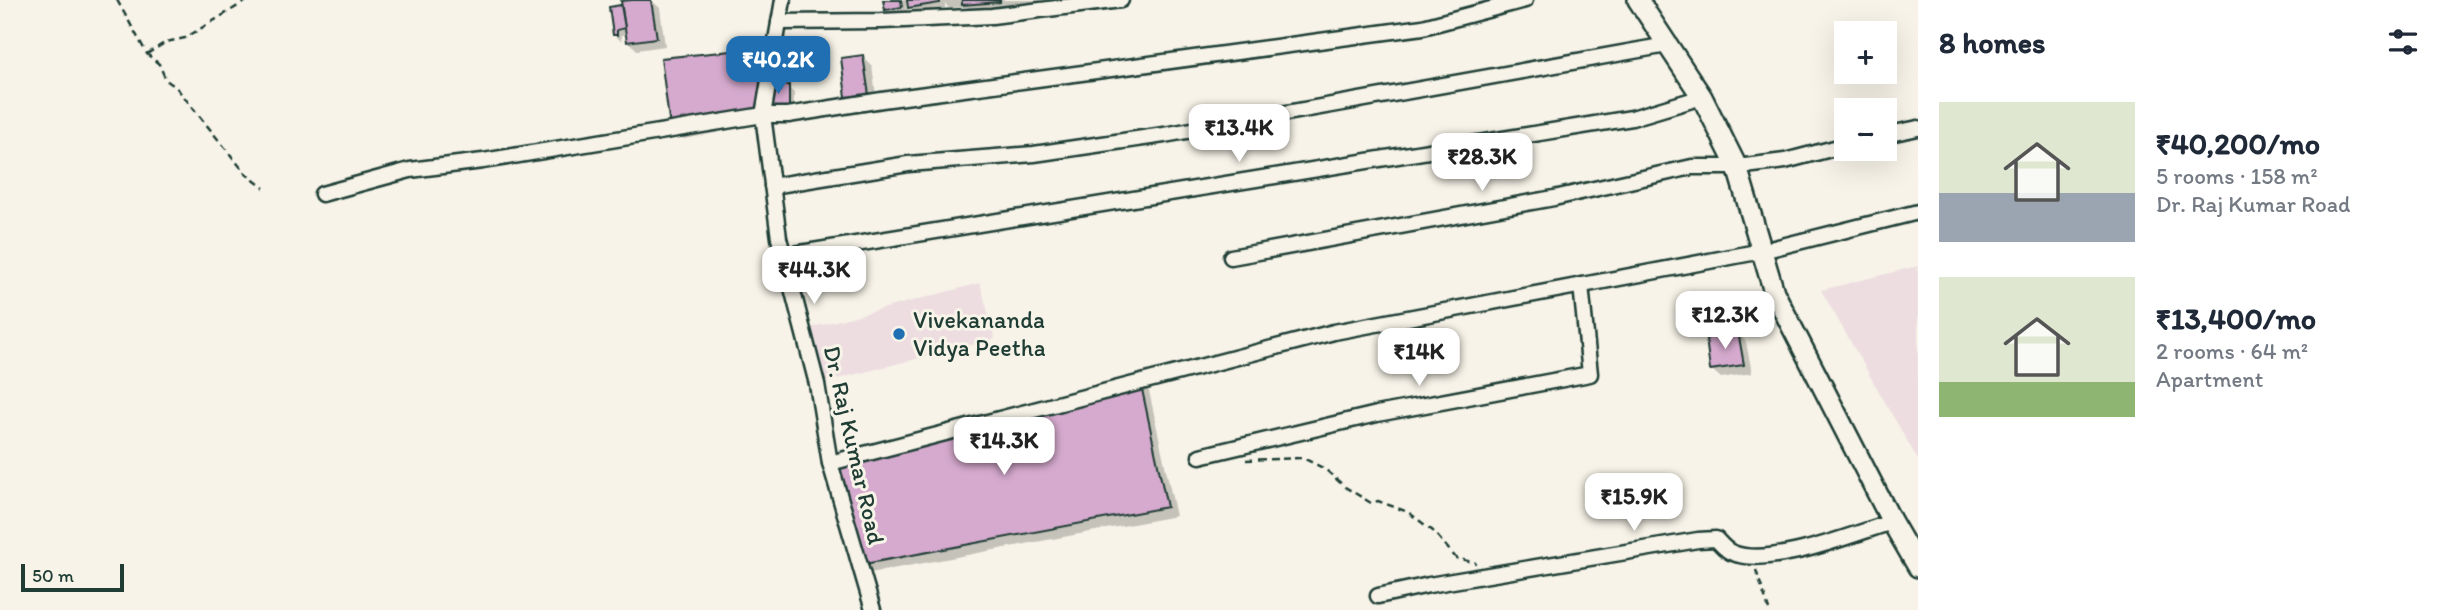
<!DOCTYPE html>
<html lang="en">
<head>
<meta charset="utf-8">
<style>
	:root { --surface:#fff; --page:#f6f6f7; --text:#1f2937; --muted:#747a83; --accent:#1f6fb2 }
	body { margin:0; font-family:Itim,sans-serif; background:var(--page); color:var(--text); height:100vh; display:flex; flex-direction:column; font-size:26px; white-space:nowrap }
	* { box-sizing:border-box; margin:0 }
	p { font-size:23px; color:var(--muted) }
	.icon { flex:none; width:38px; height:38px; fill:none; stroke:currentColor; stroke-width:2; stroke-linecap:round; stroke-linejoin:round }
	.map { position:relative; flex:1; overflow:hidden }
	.side { display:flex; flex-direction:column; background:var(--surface); width:525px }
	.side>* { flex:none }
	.fabs { position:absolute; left:1834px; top:21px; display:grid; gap:14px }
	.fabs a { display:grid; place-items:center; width:63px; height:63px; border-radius:0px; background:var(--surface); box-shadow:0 7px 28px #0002; font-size:35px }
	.scale { position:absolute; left:21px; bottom:18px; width:103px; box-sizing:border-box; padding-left:7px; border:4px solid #1f3d34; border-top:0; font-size:19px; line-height:24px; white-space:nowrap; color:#1f3d34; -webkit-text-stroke:5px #f7f3e8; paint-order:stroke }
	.price { position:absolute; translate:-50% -60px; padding:0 16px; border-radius:14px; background:#fff; color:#222; font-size:23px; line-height:46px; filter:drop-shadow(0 2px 4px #0008) }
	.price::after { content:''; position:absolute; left:50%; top:42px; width:21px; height:16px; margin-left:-10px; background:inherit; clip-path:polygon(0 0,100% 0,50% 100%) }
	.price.current { background:var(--accent); color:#fff }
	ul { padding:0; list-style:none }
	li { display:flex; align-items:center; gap:21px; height:175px; padding:0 21px }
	li span { display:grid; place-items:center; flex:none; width:196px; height:140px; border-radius:0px; color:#555 }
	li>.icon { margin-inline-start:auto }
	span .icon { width:84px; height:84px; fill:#fffc; stroke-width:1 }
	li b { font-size:30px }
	h2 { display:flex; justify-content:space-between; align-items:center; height:84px; padding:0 21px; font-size:30px }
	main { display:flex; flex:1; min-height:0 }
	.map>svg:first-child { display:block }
	.built { fill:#eddde0 }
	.shadow { fill:#0003 }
	.building { fill:#d6aace; stroke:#1f3d34; stroke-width:2 }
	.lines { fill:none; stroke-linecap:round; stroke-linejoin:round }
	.minor-casing { stroke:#1f3d34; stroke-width:19 }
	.major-casing { stroke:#1f3d34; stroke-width:24 }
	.path { stroke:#1f3d34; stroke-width:2.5; stroke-dasharray:7 5; stroke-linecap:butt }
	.minor { stroke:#f7f3e8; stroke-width:14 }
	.major { stroke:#f7f3e8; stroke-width:19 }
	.poi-dot { fill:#1f6fb2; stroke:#f7f3e8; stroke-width:2.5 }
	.labels { text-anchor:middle; stroke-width:6; stroke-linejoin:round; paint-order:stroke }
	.poi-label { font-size:24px; fill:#1f3d34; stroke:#f7f3e8; text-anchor:start }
	.street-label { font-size:24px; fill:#1f3d34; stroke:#f7f3e8 }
</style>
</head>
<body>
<main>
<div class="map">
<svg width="1918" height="610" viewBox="0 0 1918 610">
	<rect width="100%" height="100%" fill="#f7f3e8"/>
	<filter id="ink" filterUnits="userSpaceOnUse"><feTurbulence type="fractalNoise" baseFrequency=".0143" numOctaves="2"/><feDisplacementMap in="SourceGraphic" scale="14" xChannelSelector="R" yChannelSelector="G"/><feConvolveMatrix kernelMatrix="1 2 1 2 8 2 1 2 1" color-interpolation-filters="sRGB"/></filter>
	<g filter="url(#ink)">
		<g class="built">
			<polygon points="1918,266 1918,460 1821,290"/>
			<polygon points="980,283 995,339 817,384 802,330"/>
		</g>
		<g class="shadow">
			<polygon points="645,0 651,0 660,8 665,46 637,50 628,41 627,34 622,35 621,41 615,35 621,7 624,11"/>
			<polygon points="885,0 1050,0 1050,8 973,14 967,7 949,8 945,4 945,8 916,13 906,4 907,12 892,15 886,9"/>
			<polygon points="771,48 783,60 778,87 788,87 794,93 794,112 773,112 771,122 684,139 672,127"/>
			<polygon points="863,57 872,66 877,103 857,106 848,97"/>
			<polygon points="1737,332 1746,342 1752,373 1721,378 1711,369"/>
			<polygon points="1139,382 1149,391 1176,516 870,573 861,564"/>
		</g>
		<g class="building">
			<polygon points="632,0 651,0 657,38 627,42 621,1"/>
			<polygon points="883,0 901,0 902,7 885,10"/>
			<polygon points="907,0 940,0 940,3 908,8"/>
			<polygon points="962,0 1000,0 1000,2 962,5"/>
			<polygon points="621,5 625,28 617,30 617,35 613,35 609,7"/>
			<polygon points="772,47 759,111 670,128 661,58"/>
			<polygon points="863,55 869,95 846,97 841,58"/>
			<polygon points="789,85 789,107 767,107 767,86"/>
			<polygon points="1738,331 1744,365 1710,370 1706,338"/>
			<polygon points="1140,380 1167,507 859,565 830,463"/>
		</g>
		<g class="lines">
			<defs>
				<g id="minor">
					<polyline points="783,0 763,115 779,238 817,384 830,463 873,610"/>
					<polyline points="779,22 882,21 992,16 1121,0"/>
					<polyline points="1885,135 1918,128"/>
					<polyline points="772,186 908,164 1034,154 1164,135 1667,45"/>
					<polyline points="322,194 410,170 483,161 763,115 788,115 882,100 1423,27 1525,0"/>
					<polyline points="782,256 1632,118 1702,97"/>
					<polyline points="1231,257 1554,198 1692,167 1737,167 1785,161 1846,145"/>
					<polyline points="1200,456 1377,414 1590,374 1581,285"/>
					<polyline points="830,463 1334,332 1762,251 1918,212"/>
					<path d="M1378,596L1429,585L1698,540L1716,539C1721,544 1726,551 1733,553C1770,568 1853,534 1892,522"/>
				</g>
				<polyline id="major" points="1638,0 1702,97 1737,167 1774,292 1892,522 1918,567"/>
			</defs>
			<use href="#minor" class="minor-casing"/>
			<use href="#major" class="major-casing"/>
			<g class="path">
				<polyline points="117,0 147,54 159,64 166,80 176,87 246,174 264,188"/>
				<polyline points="147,54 166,42 185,38 248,0"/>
				<polyline points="1246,460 1303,458 1325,469 1345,487 1371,503 1378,501 1408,512 1433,531 1456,558 1476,563"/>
				<polyline points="1756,570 1769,610"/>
			</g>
			<use href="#minor" class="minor"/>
			<use href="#major" class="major"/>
		</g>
	</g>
	<circle class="poi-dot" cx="899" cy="334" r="7"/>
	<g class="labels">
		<g class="poi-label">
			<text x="913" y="328">Vivekananda<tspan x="913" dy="28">Vidya Peetha</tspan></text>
		</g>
		<g class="street-label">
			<text transform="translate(854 445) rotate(77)" y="8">Dr. Raj Kumar Road</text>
		</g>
	</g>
</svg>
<div class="fabs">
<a>+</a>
<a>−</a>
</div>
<div class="scale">50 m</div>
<b class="price current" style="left:778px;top:96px">₹40.2K</b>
<b class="price" style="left:1239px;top:164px">₹13.4K</b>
<b class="price" style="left:1482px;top:193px">₹28.3K</b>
<b class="price" style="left:814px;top:306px">₹44.3K</b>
<b class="price" style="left:1725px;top:351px">₹12.3K</b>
<b class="price" style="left:1419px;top:388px">₹14K</b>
<b class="price" style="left:1004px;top:477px">₹14.3K</b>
<b class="price" style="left:1634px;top:533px">₹15.9K</b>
</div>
<section class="side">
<h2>8 homes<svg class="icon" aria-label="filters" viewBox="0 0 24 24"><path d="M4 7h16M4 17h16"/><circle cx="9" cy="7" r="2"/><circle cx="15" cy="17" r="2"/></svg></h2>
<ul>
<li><span style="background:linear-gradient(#dfe7d0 65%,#9aa5b1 0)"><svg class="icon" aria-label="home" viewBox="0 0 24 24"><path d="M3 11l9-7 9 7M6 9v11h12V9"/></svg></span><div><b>₹40,200/mo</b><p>5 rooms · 158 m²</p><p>Dr. Raj Kumar Road</p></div></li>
<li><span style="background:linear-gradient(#dfe7d0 75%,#8fb573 0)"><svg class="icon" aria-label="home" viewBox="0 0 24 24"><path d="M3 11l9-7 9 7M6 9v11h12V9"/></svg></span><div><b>₹13,400/mo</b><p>2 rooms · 64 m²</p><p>Apartment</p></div></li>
</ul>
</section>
</main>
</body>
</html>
